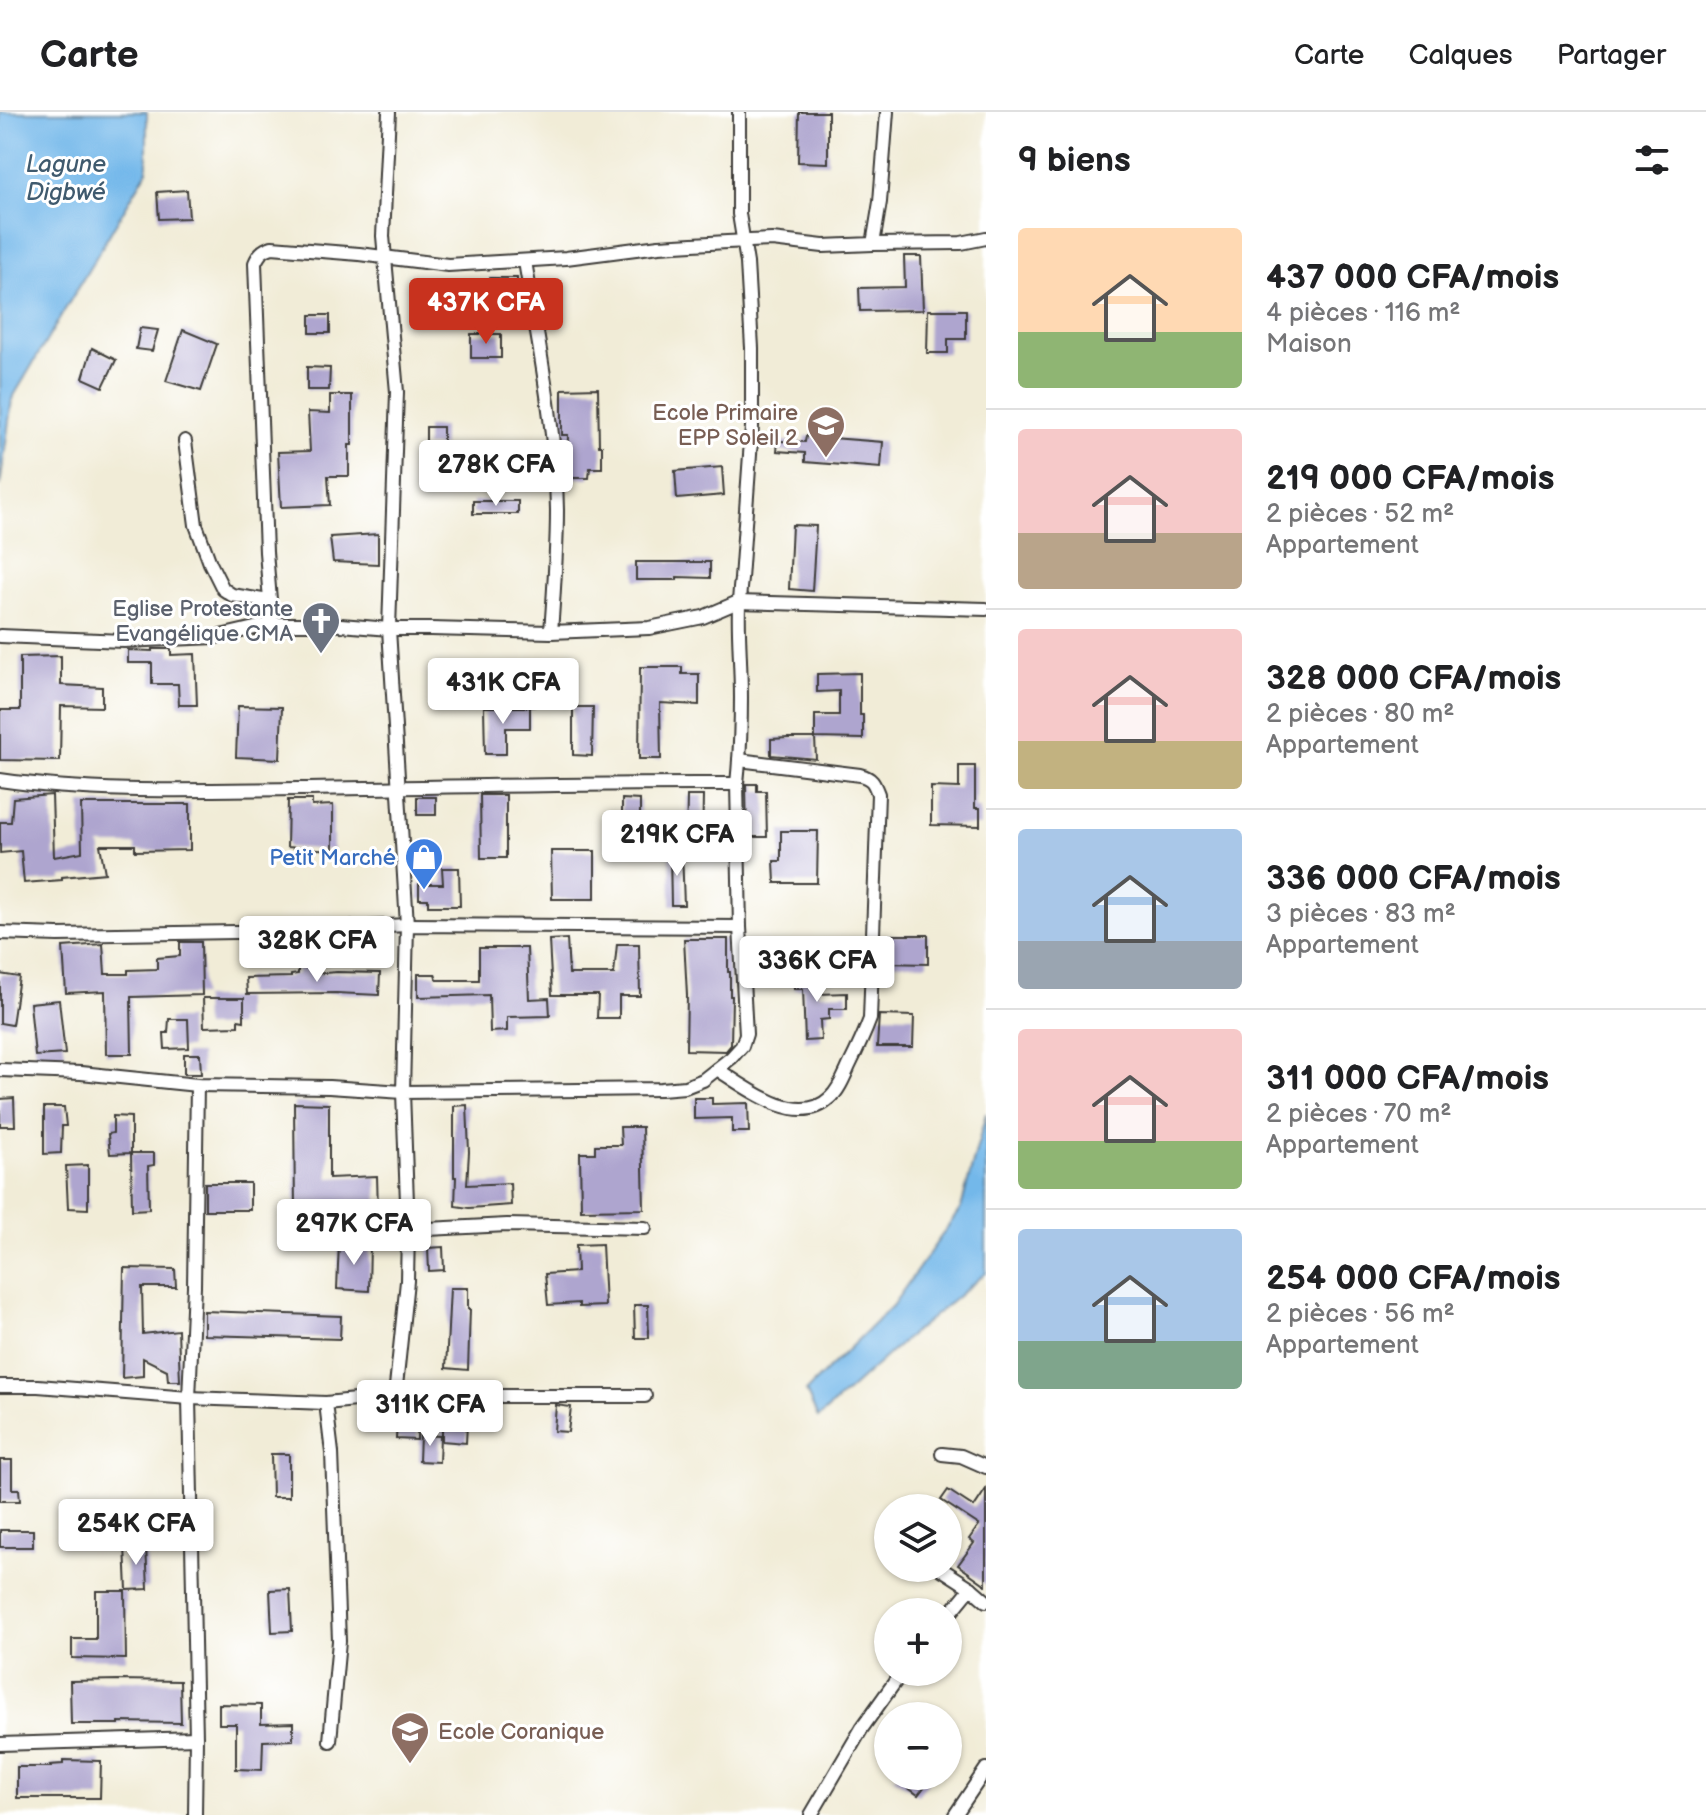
<!DOCTYPE html>
<html lang="fr">
<head>
<meta charset="utf-8">
<style>
	:root { --surface:#fff; --page:#f2f2f2; --text:#202124; --muted:#757577; --line:#e0e0e0; --accent:#c8321e }
	body { margin:0; font-family:"Balsamiq Sans",sans-serif; background:var(--page); color:var(--text); height:100vh; display:flex; flex-direction:column; font-size:30px; white-space:nowrap }
	* { box-sizing:border-box; margin:0 }
	p { font-size:26px; color:var(--muted) }
	.icon { flex:none; width:44px; height:44px; fill:none; stroke:currentColor; stroke-width:2; stroke-linecap:round; stroke-linejoin:round }
	.map { position:relative; flex:1; overflow:hidden }
	.sheet { display:flex; flex-direction:column; background:var(--surface); width:720px }
	.sheet>* { flex:none }
	.controls { position:absolute; left:874px; top:1382px; display:grid; gap:16px }
	.controls a { display:grid; place-items:center; width:88px; height:88px; border-radius:50%; background:var(--surface); box-shadow:0 2px 6px #0004; font-size:40px }
	.price { position:absolute; translate:-50% -68px; padding:0 18px; border-radius:8px; background:#fff; color:#222; font-size:26px; line-height:52px; filter:drop-shadow(0 2px 4px #0008) }
	.price::after { content:''; position:absolute; left:50%; top:48px; width:24px; height:18px; margin-left:-12px; background:inherit; clip-path:polygon(0 0,100% 0,50% 100%) }
	.price.on { background:var(--accent); color:#fff }
	ul { padding:0; list-style:none }
	li { display:flex; align-items:center; gap:24px; height:200px; padding:0 32px }
	li+li { border-top:2px solid var(--line) }
	li span { display:grid; place-items:center; flex:none; width:224px; height:160px; border-radius:8px; color:#555 }
	li>.icon { margin-inline-start:auto }
	span .icon { width:96px; height:96px; fill:#fffc; stroke-width:1 }
	li b { font-size:34px }
	h2 { display:flex; justify-content:space-between; align-items:center; height:96px; padding:0 32px; font-size:34px }
	header { display:flex; align-items:center; gap:48px; box-sizing:border-box; height:112px; padding:0 40px; background:var(--surface); border-bottom:2px solid var(--line) }
	header strong { font-size:38px }
	nav { display:flex; gap:44px; margin-inline-start:auto; font-size:28px }
	main { display:flex; flex:1; min-height:0 }
	.map>svg:first-child { display:block }
	.water { fill:#73b8ea; stroke:#486a83; stroke-width:2 }
	.building { fill:#aea5cf }
	.lines { fill:none; stroke-linecap:round; stroke-linejoin:round }
	.street-casing { stroke:#3c3b38; stroke-width:16 }
	.street { stroke:#fff; stroke-width:12 }
	.labels { text-anchor:middle; stroke-width:6; stroke-linejoin:round; paint-order:stroke }
	.education-label { font-size:22px; fill:#785e54; stroke:#fff; text-anchor:end }
	.worship-label { font-size:22px; fill:#5b616d; stroke:#fff; text-anchor:end }
	.shop-label { font-size:22px; fill:#366cbe; stroke:#fff; text-anchor:end }
	.water-label { font-size:24px; font-style:italic; fill:#3f5a6e; stroke:#fff }
</style>
</head>
<body>
<header>
<strong>Carte</strong>
<nav><a>Carte</a><a>Calques</a><a>Partager</a></nav>
</header>
<main>
<div class="map">
<svg width="986" height="1703" viewBox="0 0 986 1703">
	<rect width="100%" height="100%" fill="#fff"/>
	<filter id="ink" filterUnits="userSpaceOnUse"><feTurbulence type="fractalNoise" baseFrequency=".0125" numOctaves="2"/><feDisplacementMap in="SourceGraphic" scale="16" xChannelSelector="R" yChannelSelector="G"/><feConvolveMatrix kernelMatrix="1 2 1 2 8 2 1 2 1" color-interpolation-filters="sRGB"/></filter>
	<filter id="wash" filterUnits="userSpaceOnUse"><feTurbulence type="fractalNoise" baseFrequency=".006" numOctaves="4" result="noise"/><feDisplacementMap in="SourceGraphic" scale="32" xChannelSelector="R" yChannelSelector="G"/><feGaussianBlur stdDeviation="1.8" result="paint"/><feColorMatrix in="noise" values="0 0 0 0 0 0 0 0 0 0 0 0 0 0 0 0 0 1.4 0 .05"/><feComposite in="paint" operator="in"/></filter>
	<g filter="url(#wash)">
		<rect width="100%" height="100%" fill="#f1ecd7"/>
		<g class="water">
			<polygon points="0,0 147,0 147,59 12,287 0,374"/>
			<polygon points="986,1001 986,1161 901,1231 818,1306 806,1279 892,1194 961,1096"/>
		</g>
		<g id="blocks">
			<g class="building">
				<polygon points="799,0 828,0 828,51 798,50"/>
				<polygon points="187,78 189,106 159,107 157,80"/>
				<polygon points="904,144 921,144 923,198 860,199 859,176 905,175"/>
				<polygon points="490,166 517,166 518,205 508,205 508,210 490,211"/>
				<polygon points="928,198 966,198 966,227 948,227 948,241 927,241"/>
				<rect x="310" y="203" width="20" height="18"/>
				<polygon points="140,216 158,218 152,239 136,237"/>
				<polygon points="183,218 217,232 201,279 166,269"/>
				<rect x="471" y="222" width="30" height="24"/>
				<polygon points="92,236 116,248 103,275 83,266"/>
				<polygon points="307,255 330,256 329,278 307,278"/>
				<polygon points="598,276 599,334 602,334 602,356 590,356 589,366 567,366 568,323 562,323 562,277"/>
				<polygon points="330,283 352,283 352,333 349,333 349,364 328,364 330,393 281,395 278,340 310,339 308,300 330,301"/>
				<rect x="426" y="315" width="17" height="19"/>
				<polygon points="806,324 883,330 881,356 805,350 805,341 777,339 778,329 805,330"/>
				<polygon points="722,355 724,383 677,387 675,359"/>
				<rect x="473" y="389" width="45" height="13"/>
				<polygon points="792,413 816,414 812,479 789,477"/>
				<polygon points="378,422 378,452 333,450 330,425"/>
				<polygon points="636,450 710,450 710,466 677,465 677,468 636,468"/>
				<polygon points="152,537 171,537 171,543 195,542 197,593 179,593 178,572 152,572 152,551 128,551 128,538 152,539"/>
				<polygon points="61,544 61,573 102,575 102,595 61,594 60,649 0,648 0,598 20,598 20,545"/>
				<polygon points="640,555 682,555 682,562 699,562 699,593 660,591 661,647 639,647"/>
				<polygon points="545,559 548,592 530,595 528,561"/>
				<polygon points="860,561 860,603 863,603 863,627 815,626 815,603 839,603 839,579 817,580 817,562"/>
				<polygon points="238,594 282,595 280,647 236,645"/>
				<polygon points="484,595 530,595 530,616 506,616 506,642 485,642"/>
				<polygon points="573,595 593,595 592,644 573,643"/>
				<polygon points="788,626 815,626 816,647 771,643 771,627"/>
				<polygon points="959,654 975,654 975,696 980,696 980,714 931,713 931,675 959,676"/>
				<polygon points="746,672 757,672 757,679 766,679 767,725 747,725"/>
				<polygon points="52,683 54,745 82,740 81,692 190,692 190,738 135,739 135,733 100,733 105,761 62,765 62,768 24,771 21,739 0,741 0,710 11,710 13,686"/>
				<polygon points="480,683 506,683 506,746 481,746"/>
				<polygon points="687,684 703,684 702,734 686,734"/>
				<rect x="417" y="685" width="19" height="18"/>
				<polygon points="622,687 640,688 640,737 619,737 618,701 622,701"/>
				<polygon points="288,688 312,688 312,694 333,693 333,738 287,735"/>
				<polygon points="781,719 818,719 817,771 775,771 774,749 781,749"/>
				<polygon points="551,739 595,739 595,787 552,787"/>
				<polygon points="670,739 682,739 684,793 671,793"/>
				<polygon points="442,756 459,756 460,794 428,794 428,787 419,787 419,772 443,772"/>
				<polygon points="884,823 928,823 928,852 884,851"/>
				<polygon points="567,827 569,862 614,862 617,832 639,832 640,884 619,884 619,906 597,906 598,883 552,883 549,828"/>
				<polygon points="684,827 728,827 728,860 730,860 730,884 732,884 731,933 726,939 686,938 687,883"/>
				<polygon points="180,830 201,830 202,883 131,885 132,942 106,942 105,879 66,881 63,835 103,832 105,862 128,862 128,858 157,857 157,846 180,844"/>
				<polygon points="479,836 527,836 529,887 549,886 550,904 507,905 507,919 490,920 489,883 418,885 418,862 435,862 437,868 479,868"/>
				<polygon points="298,856 311,856 312,862 337,860 380,861 379,883 336,881 247,882 246,866 291,865 291,863 298,862"/>
				<polygon points="794,860 818,861 818,882 847,881 847,897 829,897 829,907 820,908 821,928 805,929 803,877 794,877"/>
				<polygon points="0,862 19,865 12,913 0,911"/>
				<polygon points="203,886 244,886 244,909 238,908 238,914 204,915"/>
				<polygon points="59,888 65,942 35,944 30,891"/>
				<polygon points="879,903 914,904 913,935 877,935"/>
				<polygon points="169,907 188,907 189,936 165,937 164,921 168,921"/>
				<polygon points="184,942 200,942 201,962 184,962"/>
				<polygon points="14,986 15,1014 0,1014 0,987"/>
				<polygon points="694,986 712,986 712,992 748,991 749,1020 732,1020 732,1006 694,1007"/>
				<polygon points="294,991 329,992 329,1066 377,1064 378,1098 295,1100"/>
				<polygon points="467,993 469,1040 467,1073 510,1071 511,1093 469,1096 455,1094 456,1065 454,1065 454,994"/>
				<polygon points="44,995 64,995 66,1014 62,1014 61,1041 44,1042"/>
				<polygon points="113,1004 131,1005 131,1041 110,1042 108,1022 113,1021"/>
				<polygon points="620,1015 642,1015 644,1097 581,1098 580,1041 595,1041 595,1033 621,1033"/>
				<polygon points="131,1041 154,1041 154,1053 148,1054 149,1097 132,1098"/>
				<polygon points="88,1053 88,1097 68,1096 66,1054"/>
				<rect x="205" y="1071" width="45" height="27"/>
				<polygon points="339,1131 370,1132 369,1179 337,1177"/>
				<polygon points="602,1132 605,1194 579,1195 579,1191 548,1193 545,1162 577,1160 576,1133"/>
				<polygon points="443,1135 444,1158 429,1159 428,1136"/>
				<polygon points="124,1156 175,1157 176,1175 142,1175 143,1222 178,1218 180,1269 168,1269 167,1258 143,1246 143,1264 122,1266"/>
				<polygon points="450,1176 468,1176 468,1197 470,1197 468,1258 446,1256"/>
				<polygon points="634,1193 648,1193 649,1226 635,1226"/>
				<polygon points="204,1199 341,1204 340,1227 204,1223"/>
				<polygon points="556,1293 571,1295 568,1320 554,1319"/>
				<polygon points="398,1295 418,1296 417,1328 396,1327"/>
				<polygon points="442,1311 467,1312 466,1331 442,1329"/>
				<polygon points="420,1323 440,1324 439,1350 419,1349"/>
				<polygon points="271,1342 289,1342 289,1385 272,1385"/>
				<polygon points="0,1348 12,1348 12,1377 19,1377 20,1389 0,1389"/>
				<polygon points="986,1377 986,1473 958,1453 974,1431 969,1427 979,1413 941,1388 948,1378 974,1395"/>
				<polygon points="122,1414 123,1433 99,1434 99,1415"/>
				<rect x="0" y="1418" width="33" height="17"/>
				<polygon points="125,1433 146,1433 148,1477 127,1478"/>
				<polygon points="290,1477 292,1519 272,1520 270,1478"/>
				<polygon points="96,1479 125,1479 126,1547 72,1546 72,1527 96,1527"/>
				<polygon points="119,1568 180,1569 181,1611 119,1610 119,1612 71,1612 70,1569"/>
				<polygon points="219,1592 261,1593 261,1612 293,1611 293,1628 263,1629 262,1658 236,1657 236,1612 219,1612"/>
				<polygon points="63,1648 101,1649 100,1686 17,1686 17,1655 51,1655 50,1653 63,1652"/>
				<polygon points="892,1664 919,1664 928,1670 918,1683"/>
			</g>
		</g>
	</g>
	<g filter="url(#ink)">
		<use href="#blocks" fill-opacity="0" stroke="#3c3b38" stroke-width="2"/>
		<g class="lines">
			<defs>
				<g id="street">
					<path d="M887,0L880,90L873,132L823,134L772,128L727,130L659,134L566,146L448,153L359,142L272,135C262,138 259,142 255,151L266,440L272,512H329L389,517H431L551,520L649,516L703,505L738,490L986,497"/>
					<polyline points="873,132 961,131 986,126"/>
					<path d="M525,149C538,231 556,315 557,398C557,439 554,480 551,520"/>
					<polyline points="185,329 196,413 210,451 223,477 232,483 269,489"/>
					<polyline points="0,524 124,529 216,525 272,512"/>
					<path d="M0,668C99,682 198,678 298,677C444,675 590,671 737,672"/>
					<polyline points="0,821 58,823 289,819 407,813 740,815"/>
					<path d="M717,957C745,975 798,1017 830,986C839,978 844,965 849,954C857,938 864,923 870,907L878,682C874,671 872,666 860,663L739,648"/>
					<polyline points="0,958 81,961 197,973 329,975 403,980 407,813 389,517 397,280 383,124 389,0"/>
					<path d="M408,1118L403,980L661,977L685,975L703,968L731,946L742,934L746,922L740,815L737,672C740,643 741,614 741,585C741,545 736,506 741,467L752,315V236L747,151L739,102V0"/>
					<polyline points="0,1274 38,1274 189,1286 326,1291"/>
					<polyline points="395,1284 407,1169 408,1118 507,1113 645,1116"/>
					<polyline points="942,1342 961,1344 986,1355"/>
					<polyline points="940,1456 971,1476 986,1489"/>
					<polyline points="948,1504 971,1476"/>
					<polyline points="330,1629 339,1529 332,1341 326,1291 395,1284 645,1284"/>
					<polyline points="0,1632 196,1626"/>
					<polyline points="195,1703 196,1626 189,1286 194,1174 197,973"/>
					<polyline points="811,1703 862,1616 902,1560"/>
					<polyline points="955,1703 986,1657"/>
				</g>
			</defs>
			<use href="#street" class="street-casing"/>
			<use href="#street" class="street"/>
		</g>
	</g>
	<defs>
		<symbol id="school-pin" viewBox="-11 -11 22 30"><path d="M0 17L-7.5 6A9.5 9.5 0 1 1 7.5 6Z" fill="#8d6e63" stroke="#fff"/><path d="M0-5L7-2L0 1L-7-2ZM-4 1L0 2.5L4 1V4Q0 6-4 4Z" fill="#fff"/></symbol>
		<symbol id="church-pin" viewBox="-11 -11 22 30"><path d="M0 17L-7.5 6A9.5 9.5 0 1 1 7.5 6Z" fill="#6b7280" stroke="#fff"/><path d="M-1.2-6h2.4v3.5h3.3v2.4h-3.3V6h-2.4V-.1h-3.3v-2.4h3.3Z" fill="#fff"/></symbol>
		<symbol id="shop-pin" viewBox="-11 -11 22 30"><path d="M0 17L-7.5 6A9.5 9.5 0 1 1 7.5 6Z" fill="#3f7fe0" stroke="#fff"/><path d="M-5-2.5h2.3a2.7 3.5 0 0 1 5.4 0H5L5.5 6h-11ZM-1.5-2.5h3a1.5 2.3 0 0 0-3 0Z" fill="#fff"/></symbol>
	</defs>
	<g fill-rule="evenodd">
		<use href="#school-pin" x="804" y="291" width="44" height="60"/>
		<use href="#church-pin" x="299" y="487" width="44" height="60"/>
		<use href="#shop-pin" x="402" y="723" width="44" height="60"/>
		<use href="#school-pin" x="388" y="1597" width="44" height="60"/>
	</g>
	<g class="labels">
		<g class="education-label">
			<text x="798" y="308">Ecole Primaire<tspan x="798" dy="25">EPP Soleil 2</tspan></text>
			<text x="438" y="1627" text-anchor="start">Ecole Coranique</text>
		</g>
		<g class="worship-label">
			<text x="293" y="504">Eglise Protestante<tspan x="293" dy="25">Evangélique CMA</tspan></text>
		</g>
		<g class="shop-label">
			<text x="396" y="753">Petit Marché</text>
		</g>
		<g class="water-label">
			<text x="66" y="60">Lagune<tspan x="66" dy="28">Digbwé</tspan></text>
		</g>
	</g>
</svg>
<div class="controls">
<a><svg class="icon" aria-label="layers" viewBox="0 0 24 24"><path d="M12 4l9 5-9 5-9-5zM3 14l9 5 9-5"/></svg></a>
<a>+</a>
<a>−</a>
</div>
<b class="price on" style="left:486px;top:234px">437K CFA</b>
<b class="price" style="left:496px;top:396px">278K CFA</b>
<b class="price" style="left:503px;top:614px">431K CFA</b>
<b class="price" style="left:677px;top:766px">219K CFA</b>
<b class="price" style="left:317px;top:872px">328K CFA</b>
<b class="price" style="left:817px;top:892px">336K CFA</b>
<b class="price" style="left:354px;top:1155px">297K CFA</b>
<b class="price" style="left:430px;top:1336px">311K CFA</b>
<b class="price" style="left:136px;top:1455px">254K CFA</b>
</div>
<section class="sheet">
<h2>9 biens<svg class="icon" aria-label="filters" viewBox="0 0 24 24"><path d="M4 7h16M4 17h16"/><circle cx="9" cy="7" r="2"/><circle cx="15" cy="17" r="2"/></svg></h2>
<ul>
<li><span style="background:linear-gradient(#ffd9b3 65%,#8fb573 0)"><svg class="icon" aria-label="home" viewBox="0 0 24 24"><path d="M3 11l9-7 9 7M6 9v11h12V9"/></svg></span><div><b>437 000 CFA/mois</b><p>4 pièces · 116 m²</p><p>Maison</p></div></li>
<li><span style="background:linear-gradient(#f6c9c9 65%,#b9a48a 0)"><svg class="icon" aria-label="home" viewBox="0 0 24 24"><path d="M3 11l9-7 9 7M6 9v11h12V9"/></svg></span><div><b>219 000 CFA/mois</b><p>2 pièces · 52 m²</p><p>Appartement</p></div></li>
<li><span style="background:linear-gradient(#f6c9c9 70%,#c2b280 0)"><svg class="icon" aria-label="home" viewBox="0 0 24 24"><path d="M3 11l9-7 9 7M6 9v11h12V9"/></svg></span><div><b>328 000 CFA/mois</b><p>2 pièces · 80 m²</p><p>Appartement</p></div></li>
<li><span style="background:linear-gradient(#a9c7e8 70%,#9aa5b1 0)"><svg class="icon" aria-label="home" viewBox="0 0 24 24"><path d="M3 11l9-7 9 7M6 9v11h12V9"/></svg></span><div><b>336 000 CFA/mois</b><p>3 pièces · 83 m²</p><p>Appartement</p></div></li>
<li><span style="background:linear-gradient(#f6c9c9 70%,#8fb573 0)"><svg class="icon" aria-label="home" viewBox="0 0 24 24"><path d="M3 11l9-7 9 7M6 9v11h12V9"/></svg></span><div><b>311 000 CFA/mois</b><p>2 pièces · 70 m²</p><p>Appartement</p></div></li>
<li><span style="background:linear-gradient(#a9c7e8 70%,#7fa58c 0)"><svg class="icon" aria-label="home" viewBox="0 0 24 24"><path d="M3 11l9-7 9 7M6 9v11h12V9"/></svg></span><div><b>254 000 CFA/mois</b><p>2 pièces · 56 m²</p><p>Appartement</p></div></li>
</ul>
</section>
</main>
</body>
</html>
